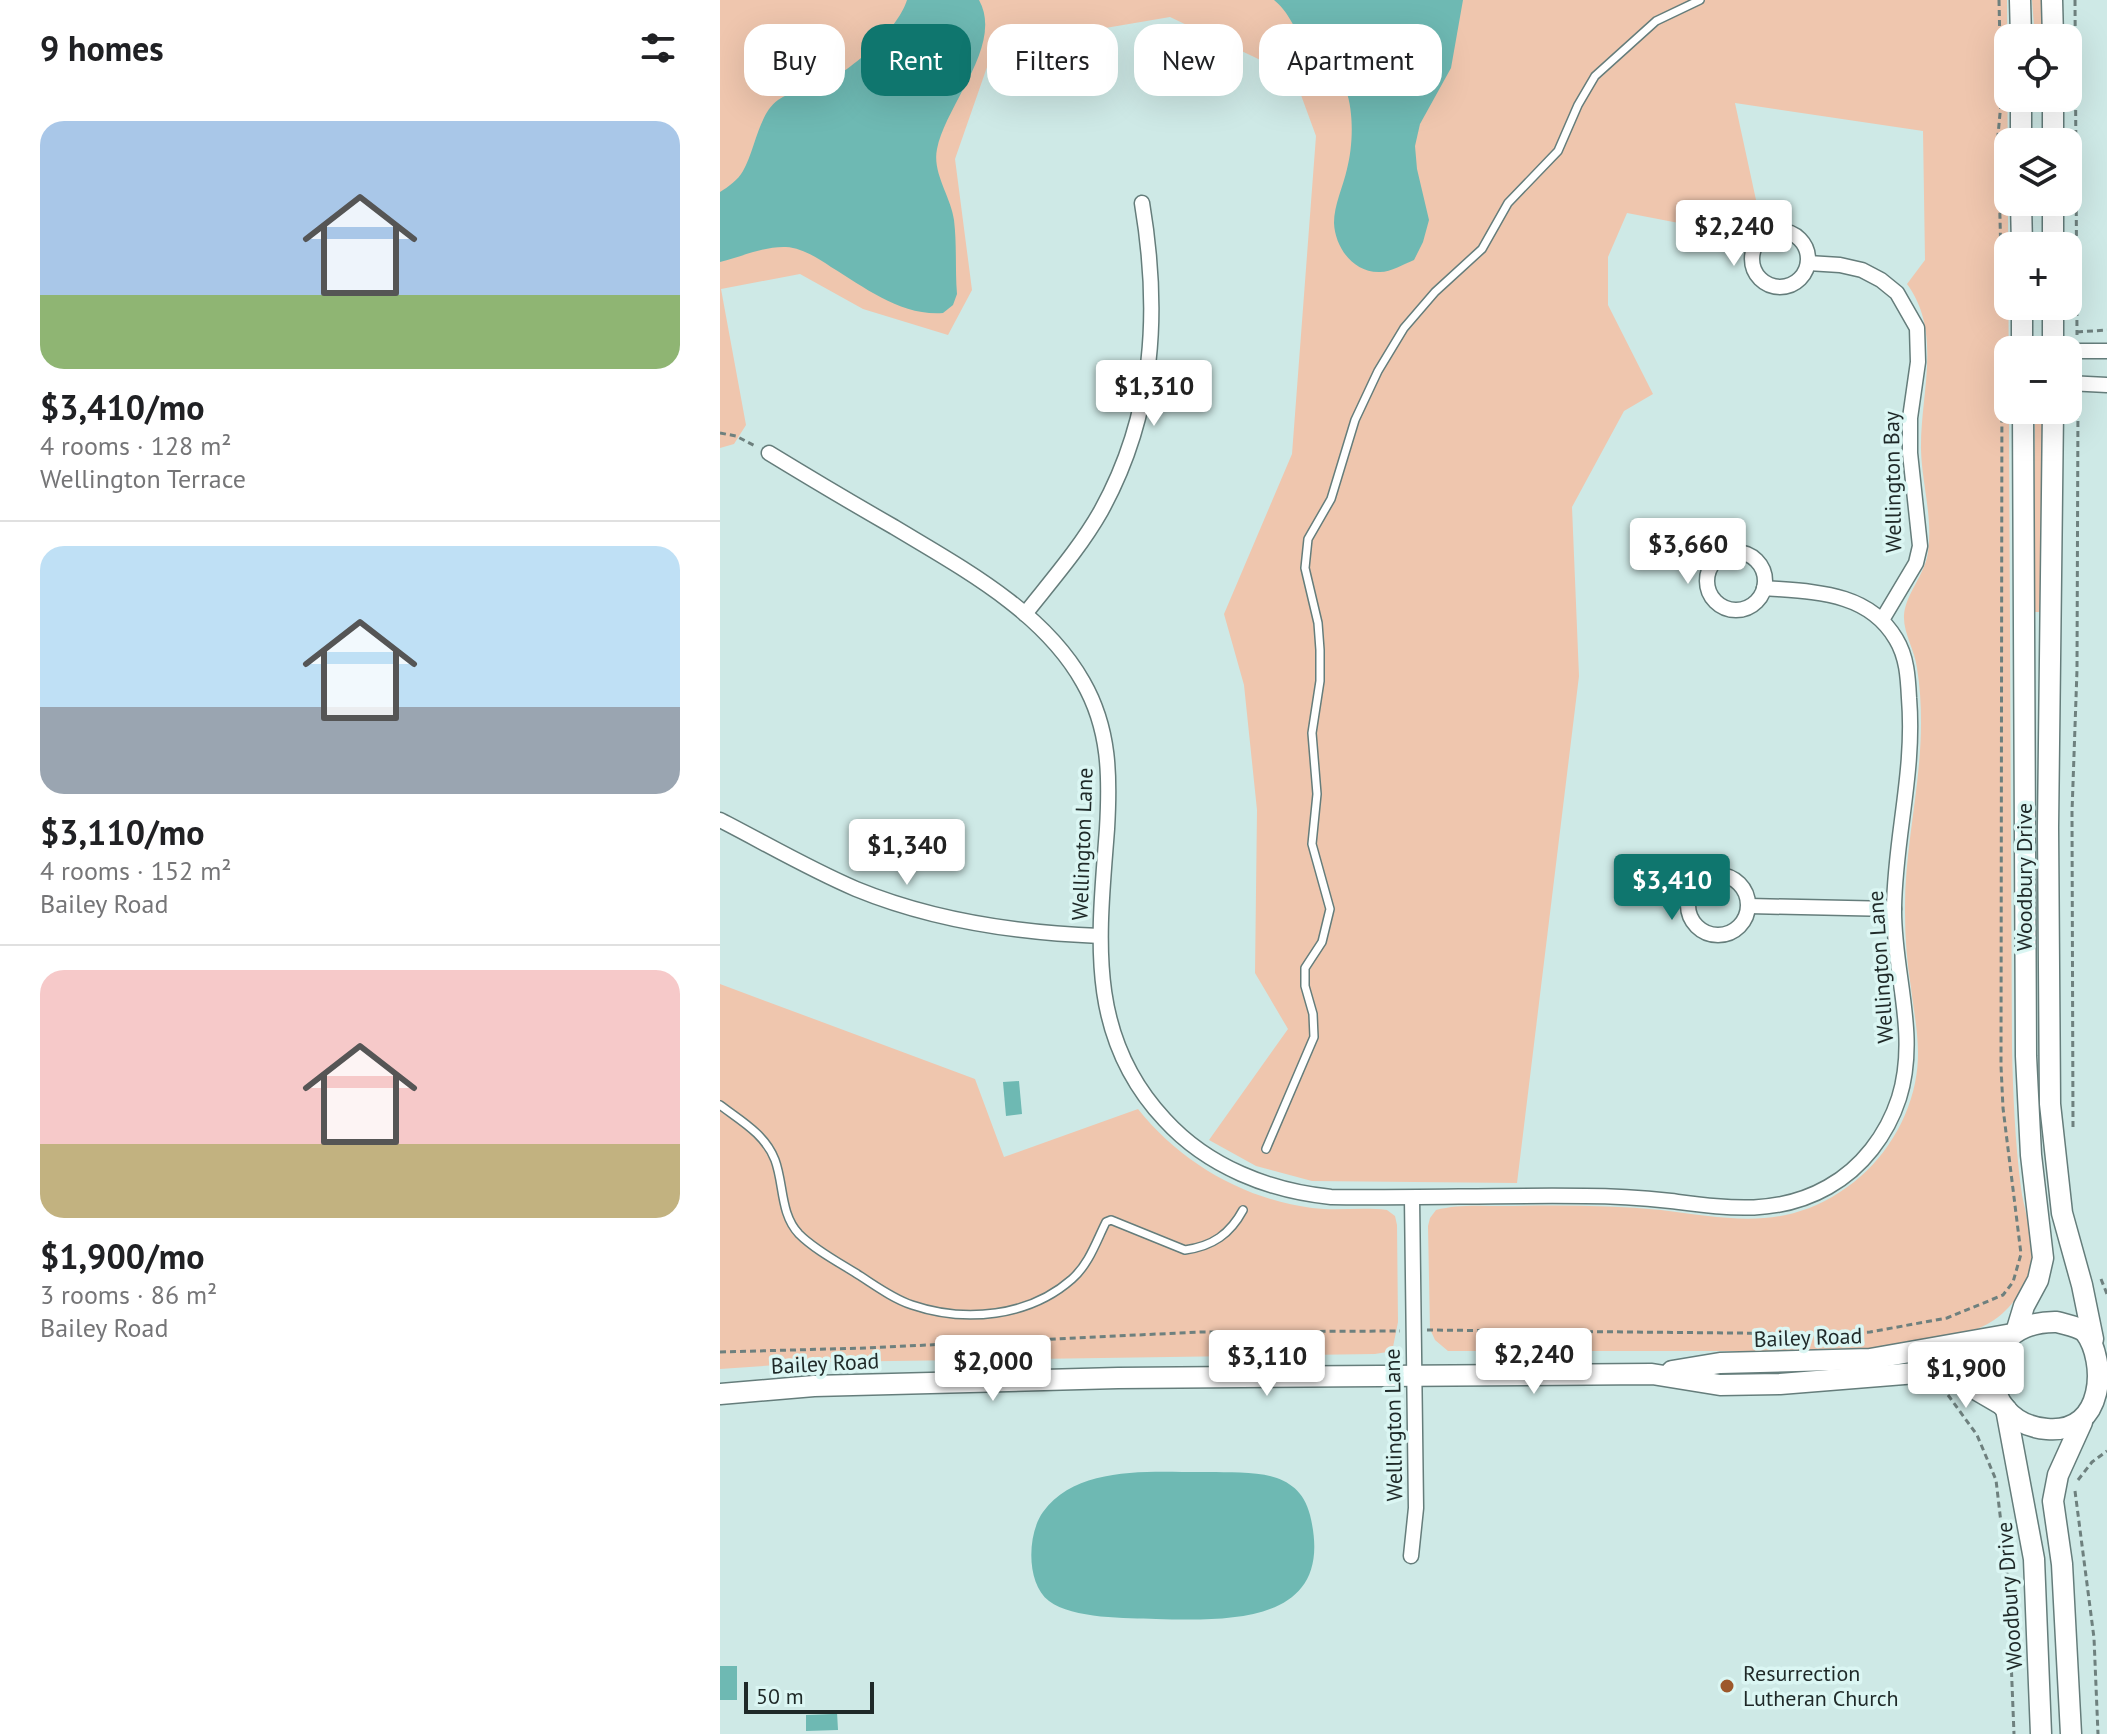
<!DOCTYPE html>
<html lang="en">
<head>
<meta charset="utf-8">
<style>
	:root { --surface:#fff; --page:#f2f2f2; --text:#202124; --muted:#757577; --line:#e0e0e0; --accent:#0f766e }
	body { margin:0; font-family:"PT Sans",sans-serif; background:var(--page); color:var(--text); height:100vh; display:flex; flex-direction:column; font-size:30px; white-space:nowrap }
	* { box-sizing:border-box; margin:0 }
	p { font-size:26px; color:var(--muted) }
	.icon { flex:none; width:44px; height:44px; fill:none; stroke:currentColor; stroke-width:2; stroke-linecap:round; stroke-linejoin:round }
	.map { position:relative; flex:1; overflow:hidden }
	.panel { display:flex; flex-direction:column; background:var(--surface); width:720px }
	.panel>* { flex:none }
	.banner { position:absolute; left:24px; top:24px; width:760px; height:72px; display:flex; gap:16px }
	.fabs { position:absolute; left:1274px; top:24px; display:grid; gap:16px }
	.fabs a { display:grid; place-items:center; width:88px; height:88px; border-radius:16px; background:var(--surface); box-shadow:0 8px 32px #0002; font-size:40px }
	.scale { position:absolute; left:24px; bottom:20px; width:130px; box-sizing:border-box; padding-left:8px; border:4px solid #1f2928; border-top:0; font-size:22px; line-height:28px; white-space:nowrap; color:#1f2928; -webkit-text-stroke:6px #dbf6f3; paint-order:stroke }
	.price { position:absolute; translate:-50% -68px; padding:0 18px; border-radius:8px; background:#fff; color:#222; font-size:26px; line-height:52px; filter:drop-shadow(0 2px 4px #0008) }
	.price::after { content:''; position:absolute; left:50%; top:48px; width:24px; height:18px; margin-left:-12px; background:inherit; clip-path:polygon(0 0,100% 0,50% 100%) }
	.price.current { background:var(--accent); color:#fff }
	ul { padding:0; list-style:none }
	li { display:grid; align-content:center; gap:16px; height:424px; padding:0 40px }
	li+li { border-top:2px solid var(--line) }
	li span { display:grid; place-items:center; height:248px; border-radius:24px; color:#555 }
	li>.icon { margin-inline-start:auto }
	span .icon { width:144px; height:144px; fill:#fffc; stroke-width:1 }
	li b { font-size:34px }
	h2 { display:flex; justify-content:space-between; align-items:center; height:96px; padding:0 40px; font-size:34px }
	.pill { padding:0 28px; border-radius:24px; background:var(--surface); box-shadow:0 8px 32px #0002; font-size:28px; line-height:72px }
	.pill.current { background:var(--accent); color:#fff }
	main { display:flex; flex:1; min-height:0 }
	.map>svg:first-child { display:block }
	.green { fill:#efc6ae }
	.water { fill:#6eb9b3 }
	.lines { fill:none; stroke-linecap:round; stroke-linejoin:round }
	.lane-casing { stroke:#657d7b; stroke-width:10 }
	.street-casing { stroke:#657d7b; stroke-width:17 }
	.secondary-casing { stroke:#657d7b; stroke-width:23 }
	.path { stroke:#6e807e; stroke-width:3; stroke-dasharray:6 4; stroke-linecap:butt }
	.lane { stroke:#fff; stroke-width:7 }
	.street { stroke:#fff; stroke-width:14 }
	.secondary { stroke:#fff; stroke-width:20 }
	.poi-dot { fill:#9d582b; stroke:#dbf6f3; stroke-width:3 }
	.labels { text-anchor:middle; stroke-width:7; stroke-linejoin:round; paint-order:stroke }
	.street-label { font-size:22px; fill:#1f2928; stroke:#dbf6f3 }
	.poi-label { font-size:22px; fill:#1f2928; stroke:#dbf6f3; text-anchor:start }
</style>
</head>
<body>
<main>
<section class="panel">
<h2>9 homes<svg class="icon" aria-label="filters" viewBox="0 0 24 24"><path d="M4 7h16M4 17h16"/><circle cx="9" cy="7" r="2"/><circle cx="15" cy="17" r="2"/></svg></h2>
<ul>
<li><span style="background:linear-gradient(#a9c7e8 70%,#8fb573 0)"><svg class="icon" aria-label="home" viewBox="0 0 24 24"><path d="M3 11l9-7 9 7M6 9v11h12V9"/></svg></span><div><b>$3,410/mo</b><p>4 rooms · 128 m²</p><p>Wellington Terrace</p></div></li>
<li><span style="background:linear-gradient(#bfe0f5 65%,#9aa5b1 0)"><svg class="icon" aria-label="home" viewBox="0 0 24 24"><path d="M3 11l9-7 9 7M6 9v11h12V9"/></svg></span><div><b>$3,110/mo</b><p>4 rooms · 152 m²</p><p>Bailey Road</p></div></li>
<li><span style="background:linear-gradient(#f6c9c9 70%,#c2b280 0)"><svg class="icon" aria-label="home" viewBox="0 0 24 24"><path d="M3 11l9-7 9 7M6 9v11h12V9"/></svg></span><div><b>$1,900/mo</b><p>3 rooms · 86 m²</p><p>Bailey Road</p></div></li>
</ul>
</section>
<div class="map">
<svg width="1387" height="1734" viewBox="0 0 1387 1734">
	<rect width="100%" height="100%" fill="#cee9e6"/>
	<g class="green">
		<path d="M0,0H1287L1292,1048C1293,1094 1295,1141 1301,1188C1304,1212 1316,1241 1311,1266C1307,1286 1291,1309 1274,1320C1231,1349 1122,1357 1071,1351H728L715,1340L710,1329L708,1226L710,1218L716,1210C738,1204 762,1206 784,1206C836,1205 889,1205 941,1210C1007,1218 1060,1231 1120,1192C1158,1168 1186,1127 1195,1083C1202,1049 1195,1021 1191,988C1187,963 1185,938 1185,913C1184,849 1201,787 1201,723C1201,705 1200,686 1197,668C1195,650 1183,633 1184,615C1186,593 1205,575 1208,552C1213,518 1202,484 1201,450C1200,394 1223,333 1187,284L1205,260L1203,131L1015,103L1041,223L1026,236L907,213L888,257V305L933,394L904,411L852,507L859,676L797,1183L592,1181L536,1166L489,1140L568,1029L535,973L537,810L524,685L504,614L572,454L596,136L574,76L450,17L274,47L235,159L252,290L228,335L143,309L80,274L1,289L26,425L14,444L0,448Z"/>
		<polygon points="1312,0 1322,0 1322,38 1315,38"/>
		<polygon points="1315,424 1322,424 1320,612 1313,612"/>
		<path d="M0,984L255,1079L284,1157L418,1109C461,1163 524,1199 592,1208C617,1211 642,1207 667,1210L675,1216L677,1225L678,1322L673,1347L667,1352L655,1354L100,1362L0,1369Z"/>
	</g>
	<g class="water">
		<path d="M187,0H259C284,45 226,104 217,149C212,173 231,197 234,220C237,245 235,270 237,294L233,305L223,313C180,316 146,288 111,267C98,258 82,248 66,247C44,246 21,257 0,262V192C8,187 18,180 23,171C35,150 39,113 58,100C71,91 85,90 99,85C128,74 178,30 187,0Z"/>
		<path d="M554,0H743L731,68L700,124L695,146L697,169L709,220L703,242L694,260C684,264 671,272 660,272C633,273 615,247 614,223C614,205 623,187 627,169C633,146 634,113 626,90C621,73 605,65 593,54C576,38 573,15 554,0Z"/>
		<polygon points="299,1081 302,1114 286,1116 283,1082"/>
		<path d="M488,1472C527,1473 578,1467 590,1515C617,1624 511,1621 436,1619C407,1618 353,1619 329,1601C306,1584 307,1534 323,1512C359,1463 436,1473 488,1472Z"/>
		<rect x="0" y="1666" width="17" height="34"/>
		<polygon points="112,1712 117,1712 118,1730 86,1731 86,1715 112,1714"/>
	</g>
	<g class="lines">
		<defs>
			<g id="lane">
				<path d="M0,1105C21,1121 45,1134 55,1160C64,1184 60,1214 79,1234C94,1249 116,1261 134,1272C152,1283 171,1298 192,1305C245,1323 309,1317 352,1279C369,1264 376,1242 386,1222L391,1220L465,1250C493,1246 510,1234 523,1210"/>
				<polyline points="546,1149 594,1037 593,1014 585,986 585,968 602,942 610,909 592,844 597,794 592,733 600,681 600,650 598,623 585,568 588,539 611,499 635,420 658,371 684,328 715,292 762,249 788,203 838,151 858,105 875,76 936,21 980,0"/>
			</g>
			<g id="street">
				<circle cx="1060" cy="259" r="28"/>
				<polyline points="1088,263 1120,265 1142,270 1161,280 1177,293 1197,328 1198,362 1190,418 1190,453 1200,546 1196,563 1162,620"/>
				<polyline points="1348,351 1387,351"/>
				<polyline points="1348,383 1387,385"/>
				<path d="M49,453C90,478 132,503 174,527C242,568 323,611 363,682C390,729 390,777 387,829C379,936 365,1035 445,1120C488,1167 550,1191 611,1197C696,1198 781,1195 865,1196C894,1196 923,1198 951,1201C1006,1208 1057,1216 1108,1187C1142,1168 1167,1135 1179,1098C1199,1034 1173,972 1174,908C1175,836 1195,772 1189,698C1188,678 1187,657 1176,639C1148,591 1093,592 1044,588"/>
				<circle cx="1016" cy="581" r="29"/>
				<path d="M305,614C331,581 360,548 381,511C435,413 440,311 422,203"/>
				<path d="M0,820C45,843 89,869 136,889C214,921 297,933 380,936"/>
				<circle cx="998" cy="905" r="30"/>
				<polyline points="1029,906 1174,909"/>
				<polyline points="691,1556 696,1508 692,1198"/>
			</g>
			<g id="secondary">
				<polyline points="1300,0 1301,38"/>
				<polyline points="1332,0 1333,38"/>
				<polyline points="1301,98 1301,142"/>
				<polyline points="1333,98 1333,142"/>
				<polyline points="1301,202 1302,246"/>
				<polyline points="1333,202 1333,246"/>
				<polyline points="1302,306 1302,350"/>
				<polyline points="1333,350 1333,306"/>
				<polyline points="1333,410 1328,827 1330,1104 1342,1213 1362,1285 1373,1339"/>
				<path d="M1337,1322C1347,1325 1357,1326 1365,1332C1387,1361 1385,1434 1327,1429C1254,1423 1253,1320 1337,1322Z"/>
				<polyline points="1297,1329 1304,1306 1318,1280 1323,1258 1311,1155 1306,1056 1303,410"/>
				<polyline points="952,1371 1000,1363 1150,1359 1292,1334"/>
				<polyline points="0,1394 94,1386 398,1378 932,1374 1000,1385 1060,1384 1209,1372 1233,1376 1281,1404"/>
				<polyline points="1286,1409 1314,1559 1321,1734"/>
				<polyline points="1351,1734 1342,1564 1333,1501 1338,1475 1362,1422"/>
			</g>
		</defs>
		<use href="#lane" class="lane-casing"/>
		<use href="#street" class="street-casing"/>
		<use href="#secondary" class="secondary-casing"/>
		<g class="path">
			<polyline points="1279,0 1281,95"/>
			<polyline points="1355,0 1357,335"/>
			<polyline points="1281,103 1278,135 1282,303"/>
			<polyline points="1357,332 1387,330"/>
			<polyline points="0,433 16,436 37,447"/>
			<polyline points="1353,1127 1352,812 1357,670 1358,399"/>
			<polyline points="1381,1279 1387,1294"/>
			<polyline points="707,1330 1113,1334 1150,1332 1227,1318 1283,1295 1293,1282 1301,1254 1283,1108 1281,1066 1282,339"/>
			<polyline points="0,1352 145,1348 480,1332 680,1331"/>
			<polyline points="1228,1395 1257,1435 1276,1480 1288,1583 1294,1734"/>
			<polyline points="1358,1480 1372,1462 1387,1451"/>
			<polyline points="1355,1491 1374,1638 1378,1734"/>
		</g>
		<use href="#lane" class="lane"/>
		<use href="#street" class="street"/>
		<use href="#secondary" class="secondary"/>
	</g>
	<circle class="poi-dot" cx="1007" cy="1686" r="8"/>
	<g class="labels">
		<g class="street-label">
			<text transform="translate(1172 482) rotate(-91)" y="8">Wellington Bay</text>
			<text transform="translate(362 844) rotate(-88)" y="8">Wellington Lane</text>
			<text transform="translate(1304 877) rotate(-90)" y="8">Woodbury Drive</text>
			<text transform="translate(1160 967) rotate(-94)" y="8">Wellington Lane</text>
			<text transform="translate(1088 1337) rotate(-2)" y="8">Bailey Road</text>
			<text transform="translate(105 1363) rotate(-3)" y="8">Bailey Road</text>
			<text transform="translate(673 1425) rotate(-91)" y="8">Wellington Lane</text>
			<text transform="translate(1289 1596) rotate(-94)" y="8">Woodbury Drive</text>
		</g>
		<g class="poi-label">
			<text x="1023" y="1681">Resurrection<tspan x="1023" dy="25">Lutheran Church</tspan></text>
		</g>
	</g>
</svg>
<div class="fabs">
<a><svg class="icon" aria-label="locate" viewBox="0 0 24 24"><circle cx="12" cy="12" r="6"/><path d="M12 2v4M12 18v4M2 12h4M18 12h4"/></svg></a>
<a><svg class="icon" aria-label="layers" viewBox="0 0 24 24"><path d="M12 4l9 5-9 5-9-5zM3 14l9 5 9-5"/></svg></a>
<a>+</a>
<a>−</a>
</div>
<div class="scale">50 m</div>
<b class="price" style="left:1014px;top:268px">$2,240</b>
<b class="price" style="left:434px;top:428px">$1,310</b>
<b class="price" style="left:968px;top:586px">$3,660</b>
<b class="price" style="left:187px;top:887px">$1,340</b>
<b class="price current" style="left:952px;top:922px">$3,410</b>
<b class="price" style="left:814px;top:1396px">$2,240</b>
<b class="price" style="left:547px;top:1398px">$3,110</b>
<b class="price" style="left:273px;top:1403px">$2,000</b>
<b class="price" style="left:1246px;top:1410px">$1,900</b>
<div class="banner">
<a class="pill">Buy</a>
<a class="pill current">Rent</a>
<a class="pill">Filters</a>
<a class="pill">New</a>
<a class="pill">Apartment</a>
</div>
</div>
</main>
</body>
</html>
